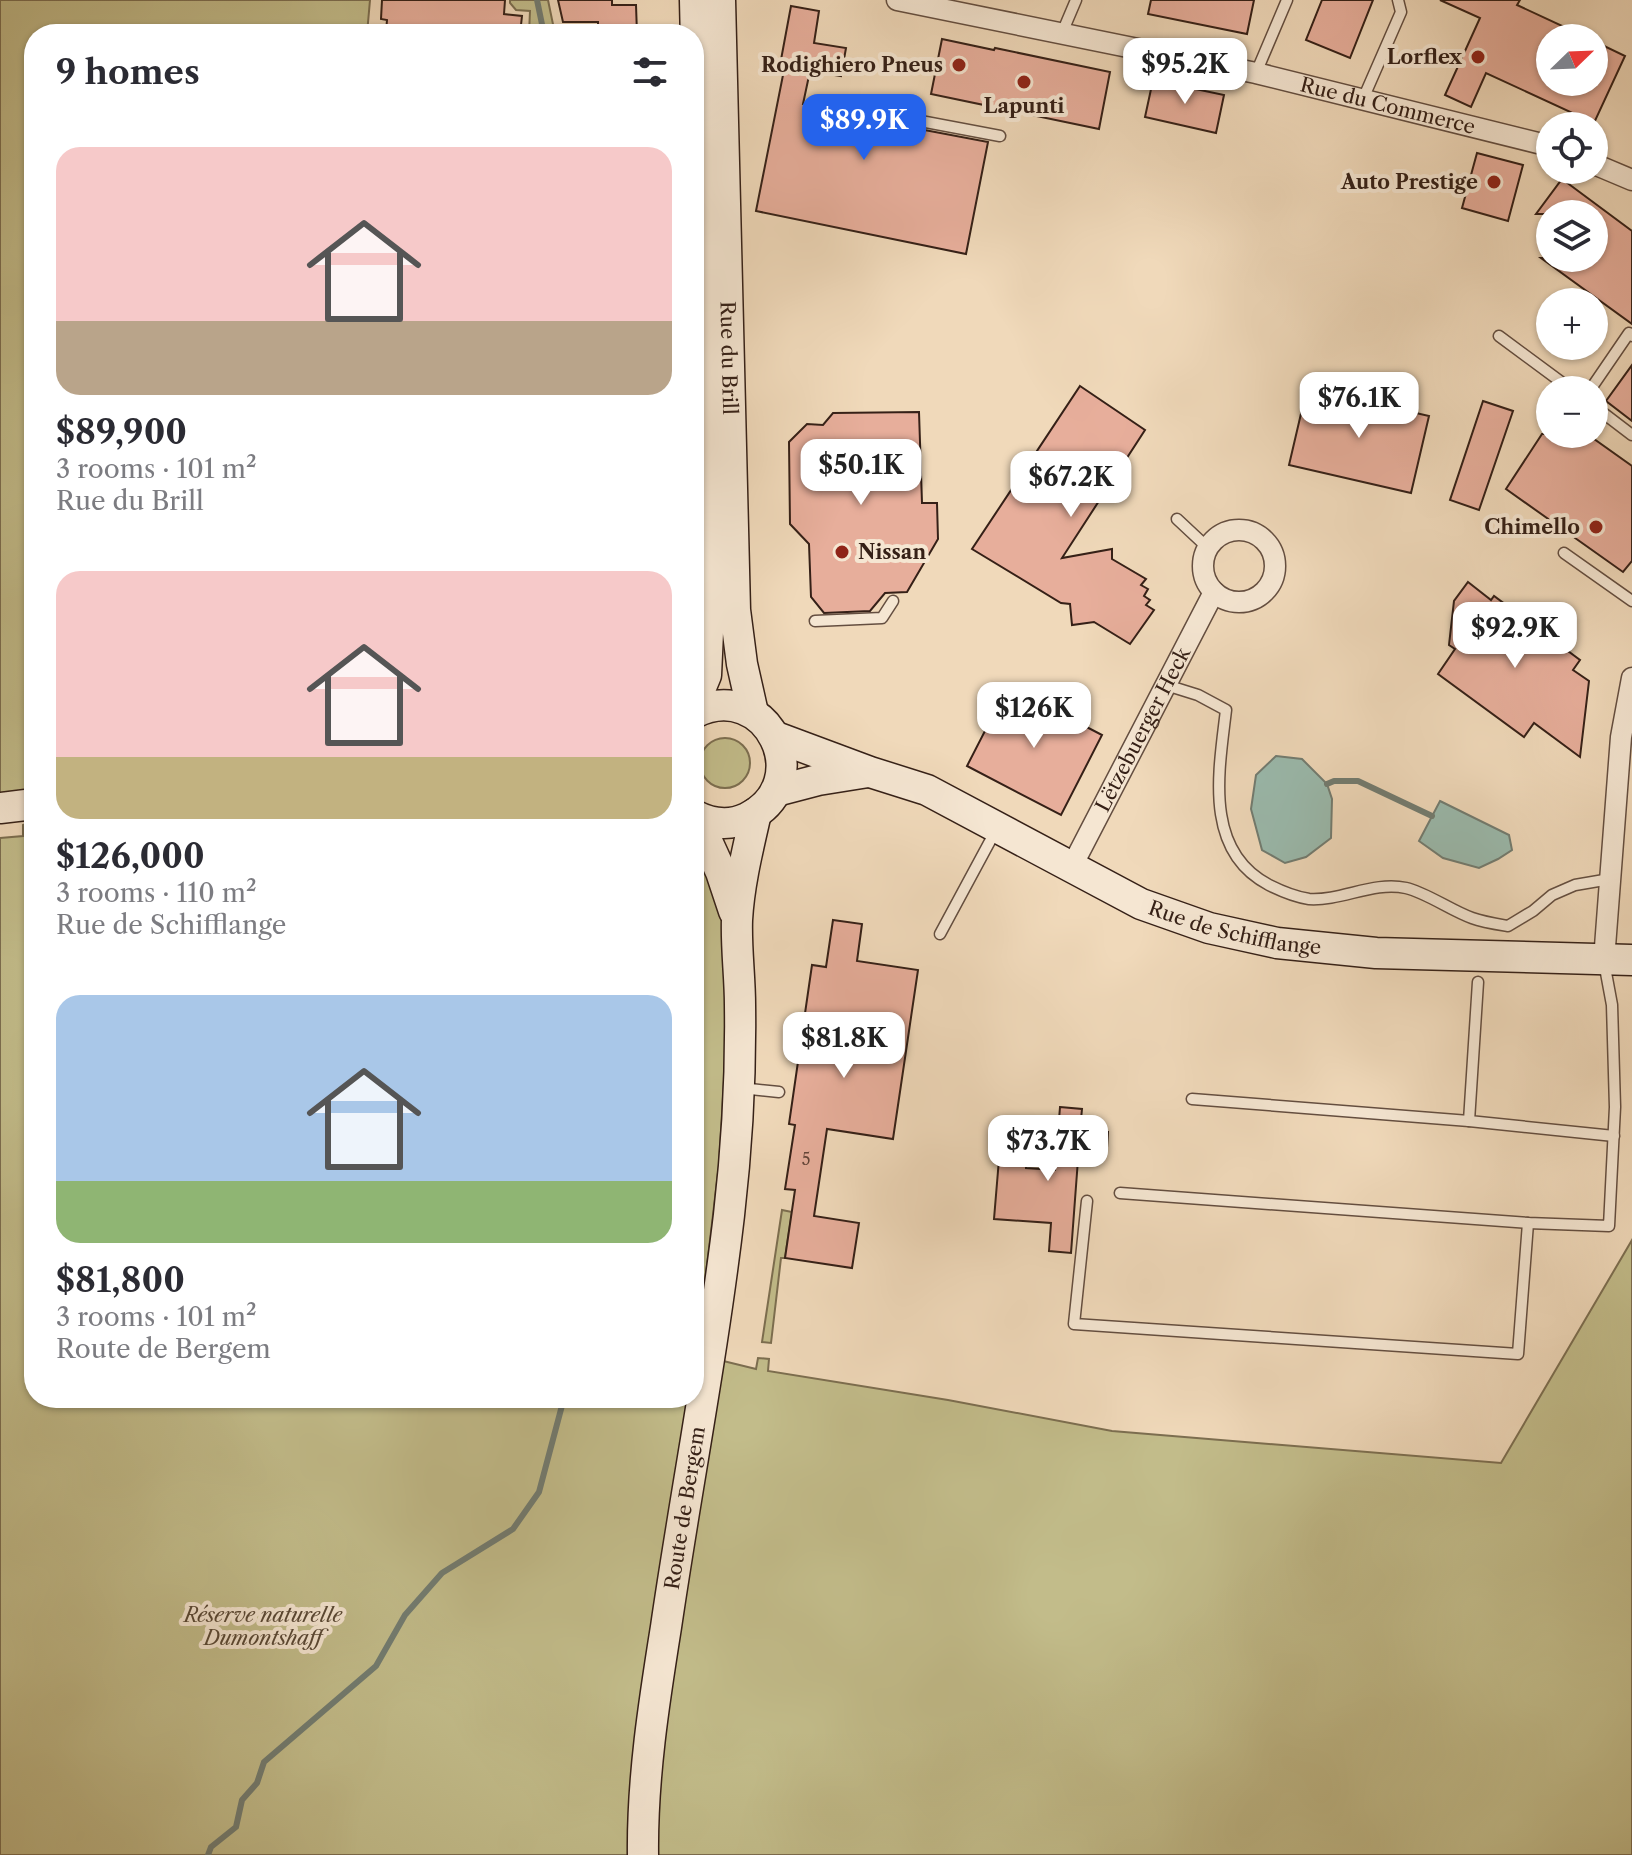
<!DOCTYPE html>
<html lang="en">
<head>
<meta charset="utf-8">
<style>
	:root { --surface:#fff; --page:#f2f2f3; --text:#2b2b33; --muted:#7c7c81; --accent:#2563eb }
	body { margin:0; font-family:"Libre Caslon Text",serif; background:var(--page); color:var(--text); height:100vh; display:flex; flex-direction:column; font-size:30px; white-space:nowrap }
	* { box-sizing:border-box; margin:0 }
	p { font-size:26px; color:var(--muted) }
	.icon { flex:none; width:44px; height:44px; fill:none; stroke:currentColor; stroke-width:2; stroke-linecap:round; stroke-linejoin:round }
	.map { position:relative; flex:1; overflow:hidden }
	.side { position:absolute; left:24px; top:24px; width:680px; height:1384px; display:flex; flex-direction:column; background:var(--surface); border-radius:32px; box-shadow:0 2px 6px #0004 }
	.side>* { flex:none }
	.needle { width:52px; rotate:67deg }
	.tools { position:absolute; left:1536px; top:24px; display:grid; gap:16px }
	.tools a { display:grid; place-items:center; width:72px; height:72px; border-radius:50%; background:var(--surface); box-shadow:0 2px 6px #0004; font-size:40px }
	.price { position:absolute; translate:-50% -68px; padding:0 18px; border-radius:16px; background:#fff; color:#222; font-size:26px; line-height:52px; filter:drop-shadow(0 2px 4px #0008) }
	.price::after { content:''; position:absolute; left:50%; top:48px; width:24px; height:18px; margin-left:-12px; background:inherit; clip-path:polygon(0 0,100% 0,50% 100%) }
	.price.on { background:var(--accent); color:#fff }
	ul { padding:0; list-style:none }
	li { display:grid; align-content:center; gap:16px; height:424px; padding:0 32px }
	li span { display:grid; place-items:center; height:248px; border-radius:24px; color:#555 }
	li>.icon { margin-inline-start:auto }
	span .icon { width:144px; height:144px; fill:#fffc; stroke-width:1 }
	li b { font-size:34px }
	h2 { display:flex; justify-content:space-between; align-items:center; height:96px; padding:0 32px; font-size:34px }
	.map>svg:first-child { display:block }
	.green { fill:#c2bc8a; stroke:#7c6e50; stroke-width:2 }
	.water { fill:#9abaad; stroke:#727c71; stroke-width:2 }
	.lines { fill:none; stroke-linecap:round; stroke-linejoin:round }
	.stream { stroke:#727c71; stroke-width:6 }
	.building { fill:#e7ae9b; stroke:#352017; stroke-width:2 }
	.service-casing { stroke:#644e40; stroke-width:13 }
	.minor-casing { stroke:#644e40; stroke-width:23 }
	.secondary-casing { stroke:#352017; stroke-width:33 }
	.service { stroke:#f5e6d2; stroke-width:10 }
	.minor { stroke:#f5e6d2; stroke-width:20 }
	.secondary { stroke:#f5e6d2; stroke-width:30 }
	.poi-dot { fill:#8f2418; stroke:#f5e6d2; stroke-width:3 }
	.labels { text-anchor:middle; stroke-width:8; stroke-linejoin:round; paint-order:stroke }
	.number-label { font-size:16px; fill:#624438 }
	.poi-label { font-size:20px; font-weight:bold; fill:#352017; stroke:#f5e6d2; text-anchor:end }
	.street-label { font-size:20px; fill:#352017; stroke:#f5e6d2 }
	.park-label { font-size:20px; font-style:italic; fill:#584734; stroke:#f5e6d2 }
</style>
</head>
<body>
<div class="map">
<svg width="1632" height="1855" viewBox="0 0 1632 1855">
	<rect width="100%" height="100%" fill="#f0d9ba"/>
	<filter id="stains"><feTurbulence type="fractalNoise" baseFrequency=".0025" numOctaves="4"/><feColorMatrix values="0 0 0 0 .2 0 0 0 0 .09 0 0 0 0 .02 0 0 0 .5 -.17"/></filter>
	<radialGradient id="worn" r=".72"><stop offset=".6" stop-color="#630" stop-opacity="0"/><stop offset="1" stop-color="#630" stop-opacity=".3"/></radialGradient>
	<g class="green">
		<polygon points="0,0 370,0 367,34 34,34 34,792 0,795"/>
		<polygon points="510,0 548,0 555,34 529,34 530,11 516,10 510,3"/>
		<circle cx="725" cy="763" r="25"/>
		<polygon points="34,822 34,1398 694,1398 694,846 697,850 722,918 726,953 725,1063 719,1164 705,1282 720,1291 711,1358 756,1369 758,1358 769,1359 768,1371 948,1400 1112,1431 1501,1463 1632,1240 1632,1855 0,1855 0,838 23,836 23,825"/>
		<polygon points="782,1210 792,1212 785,1258 781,1258 771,1343 762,1342"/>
	</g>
	<g class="water">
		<polygon points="1276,756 1302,759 1327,784 1332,799 1331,838 1306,857 1285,863 1262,850 1251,809 1256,775"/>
		<polygon points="1440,801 1509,835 1512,850 1498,859 1479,868 1443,858 1419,841"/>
	</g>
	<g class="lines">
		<g class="stream">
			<polyline points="537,0 544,34"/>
			<polyline points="1327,784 1334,781 1358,781 1432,816"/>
			<polyline points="208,1855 211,1847 236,1827 242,1800 257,1783 264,1762 376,1666 405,1615 442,1573 513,1529 539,1492 564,1398"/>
		</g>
	</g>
	<g class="building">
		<polygon points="382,0 505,0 504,14 522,16 520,34 405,34 386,32 387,20 381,19"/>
		<polygon points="558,0 612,0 612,5 636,5 637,34 598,34 598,22 563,22"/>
		<polygon points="1151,0 1254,0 1247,34 1148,14"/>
		<polygon points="1322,0 1373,0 1350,58 1306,40"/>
		<polygon points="1440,0 1520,0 1517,5 1588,38 1550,38 1550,82 1594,82 1594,41 1625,56 1594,123 1486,73 1471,107 1445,95 1480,18"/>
		<polygon points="791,6 819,11 814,43 846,48 841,76 810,71 803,104 814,107 819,110 988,142 966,254 756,211 785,65 780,65"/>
		<polygon points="942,39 994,50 995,48 1110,72 1099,129 931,94"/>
		<polygon points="1153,80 1224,95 1216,133 1145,117"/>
		<polygon points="1477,153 1523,165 1508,221 1462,208"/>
		<polygon points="1562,179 1632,231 1632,324 1541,258 1594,258 1594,214 1536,214"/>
		<polygon points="1632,365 1632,421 1606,401"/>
		<polygon points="1080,386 1145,430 1062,558 1112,549 1112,559 1146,579 1141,585 1148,589 1144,596 1150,600 1146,605 1154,610 1130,644 1094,622 1072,625 1070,604 1061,603 972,549"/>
		<polygon points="1307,388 1429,416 1411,493 1289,465"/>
		<polygon points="1483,401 1513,411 1479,510 1450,500"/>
		<polygon points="919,412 922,503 937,503 938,539 907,592 885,593 870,611 824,613 811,597 809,544 790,524 789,442 807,424 823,425 833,413"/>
		<polygon points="1542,434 1587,434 1632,466 1632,561 1623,572 1506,489"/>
		<polygon points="1468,582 1491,600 1494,596 1580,660 1573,670 1589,681 1580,757 1534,723 1524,737 1438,674 1455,649 1449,645 1454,601"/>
		<polygon points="1008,686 1102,735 1061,815 967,766"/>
		<polygon points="833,920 862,924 857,961 918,970 893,1139 827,1129 814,1216 859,1223 852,1268 785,1258 795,1190 785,1189 795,1125 789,1124 812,965 826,967"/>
		<polygon points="1060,1107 1082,1109 1080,1130 1108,1132 1107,1148 1079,1146 1071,1253 1049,1251 1051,1223 994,1219 999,1159 1026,1161 1026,1168 1055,1170"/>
	</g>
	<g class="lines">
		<defs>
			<g id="service">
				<polyline points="1062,33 1076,0"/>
				<polyline points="1256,73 1287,0"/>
				<polyline points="1363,99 1401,12 1398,0"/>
				<polyline points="820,102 1000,136"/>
				<polyline points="1499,336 1572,390"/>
				<polyline points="1590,390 1629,333 1632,336"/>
				<polyline points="1594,406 1632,435"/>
				<polyline points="1177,519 1208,548"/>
				<polyline points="1564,553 1632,601"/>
				<polyline points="815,621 882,618 893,601"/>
				<path d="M1166,685L1198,695L1226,710C1219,770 1203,851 1269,885C1281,891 1295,897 1309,899C1342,901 1373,881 1406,888C1425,892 1452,911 1472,918C1483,922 1496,924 1508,926L1533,911L1552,895L1575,885L1610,879"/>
				<polyline points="940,934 996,830"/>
				<polyline points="1478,982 1469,1121 1614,1136"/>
				<polyline points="741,1088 779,1092"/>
				<polyline points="1192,1099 1469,1121"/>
				<polyline points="1120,1193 1528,1223 1609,1226 1615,1107 1612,1005 1604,962"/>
				<polyline points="1087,1201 1074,1324 1518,1354 1528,1223"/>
			</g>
			<g id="minor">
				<path id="s1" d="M897,0L1256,73L1550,146"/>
				<polyline points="1594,164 1632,180"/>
				<circle cx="1239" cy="566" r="36"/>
				<path id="s2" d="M1071,868L1214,592"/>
				<polyline points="1604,960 1621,737 1632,678"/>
			</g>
			<g id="secondary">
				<path id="s3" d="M720,0L735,610L742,664L753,713"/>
				<polyline points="694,704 706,675 709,611 695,0"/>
				<path d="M694,713C767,676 819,783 747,818C730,826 711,824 694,815"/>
				<path id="s4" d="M776,737L870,772L927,790L1141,904L1209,928L1277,943L1376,953L1632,960"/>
				<polyline points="776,791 818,780 868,772"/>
				<polyline points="0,808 34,804"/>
				<polyline points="696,817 721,872 734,911"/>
				<path id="s5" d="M643,1855C642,1779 654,1702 666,1627C686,1490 713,1353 729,1215C737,1146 741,1075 740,1005C740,977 736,948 737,920C739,884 748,848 756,813"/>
			</g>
		</defs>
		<use href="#service" class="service-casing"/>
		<use href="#minor" class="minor-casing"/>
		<use href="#secondary" class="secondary-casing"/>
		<use href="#service" class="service"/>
		<use href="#minor" class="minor"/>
		<use href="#secondary" class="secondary"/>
	</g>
	<g class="poi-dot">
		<circle cx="1478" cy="57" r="8"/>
		<circle cx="959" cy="65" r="8"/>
		<circle cx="1024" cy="82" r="8"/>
		<circle cx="1494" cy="182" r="8"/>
		<circle cx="1596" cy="527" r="8"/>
		<circle cx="842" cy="552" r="8"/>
	</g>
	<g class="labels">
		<g class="number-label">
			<text x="806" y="1165">5</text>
		</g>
		<g class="poi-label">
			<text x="1462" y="64">Lorflex</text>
			<text x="943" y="72">Rodighiero Pneus</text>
			<text x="1024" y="113" text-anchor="middle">Lapunti</text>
			<text x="1478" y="189">Auto Prestige</text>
			<text x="1580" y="534">Chimello</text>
			<text x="858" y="559" text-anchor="start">Nissan</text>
		</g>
		<g class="street-label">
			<text dy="7" stroke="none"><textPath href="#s1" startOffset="502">Rue du Commerce</textPath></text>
			<text dy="7" stroke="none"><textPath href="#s3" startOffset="358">Rue du Brill</textPath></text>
			<text dy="7" stroke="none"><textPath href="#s2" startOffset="156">Lëtzebuerger Heck</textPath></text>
			<text dy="7" stroke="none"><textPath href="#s4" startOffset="500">Rue de Schifflange</textPath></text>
			<text dy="7" stroke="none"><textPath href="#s5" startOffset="350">Route de Bergem</textPath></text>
		</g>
		<g class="park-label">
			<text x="263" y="1622">Réserve naturelle<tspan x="263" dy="23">Dumontshaff</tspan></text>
		</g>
	</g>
	<rect width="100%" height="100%" filter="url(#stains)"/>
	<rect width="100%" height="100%" fill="url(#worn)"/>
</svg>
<div class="tools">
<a><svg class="needle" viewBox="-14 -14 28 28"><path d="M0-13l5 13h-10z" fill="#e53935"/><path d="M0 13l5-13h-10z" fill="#7c7c81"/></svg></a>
<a><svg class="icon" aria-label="locate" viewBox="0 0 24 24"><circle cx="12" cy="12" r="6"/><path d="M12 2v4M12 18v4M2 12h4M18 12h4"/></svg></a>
<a><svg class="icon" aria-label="layers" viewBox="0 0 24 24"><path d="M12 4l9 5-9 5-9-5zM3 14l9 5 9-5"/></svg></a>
<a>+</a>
<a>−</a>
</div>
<b class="price" style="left:1185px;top:106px">$95.2K</b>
<b class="price on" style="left:864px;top:162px">$89.9K</b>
<b class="price" style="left:1359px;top:440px">$76.1K</b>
<b class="price" style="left:861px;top:507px">$50.1K</b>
<b class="price" style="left:1071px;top:519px">$67.2K</b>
<b class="price" style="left:1515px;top:670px">$92.9K</b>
<b class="price" style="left:1034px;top:750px">$126K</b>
<b class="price" style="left:844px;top:1080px">$81.8K</b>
<b class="price" style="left:1048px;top:1183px">$73.7K</b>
<section class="side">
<h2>9 homes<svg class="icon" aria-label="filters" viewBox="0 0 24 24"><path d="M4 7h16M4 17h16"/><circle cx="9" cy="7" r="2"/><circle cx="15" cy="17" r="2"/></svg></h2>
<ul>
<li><span style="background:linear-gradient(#f6c9c9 70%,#b9a48a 0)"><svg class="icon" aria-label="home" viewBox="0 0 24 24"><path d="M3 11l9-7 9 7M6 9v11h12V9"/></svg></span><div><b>$89,900</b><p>3 rooms · 101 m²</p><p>Rue du Brill</p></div></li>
<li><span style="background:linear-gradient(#f6c9c9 75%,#c2b280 0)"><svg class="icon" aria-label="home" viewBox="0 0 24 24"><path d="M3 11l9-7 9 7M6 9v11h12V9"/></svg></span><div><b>$126,000</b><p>3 rooms · 110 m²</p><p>Rue de Schifflange</p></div></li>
<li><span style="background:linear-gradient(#a9c7e8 75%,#8fb573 0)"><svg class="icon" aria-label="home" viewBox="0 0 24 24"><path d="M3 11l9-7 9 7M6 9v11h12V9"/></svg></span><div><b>$81,800</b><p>3 rooms · 101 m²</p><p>Route de Bergem</p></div></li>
</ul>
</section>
</div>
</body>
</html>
